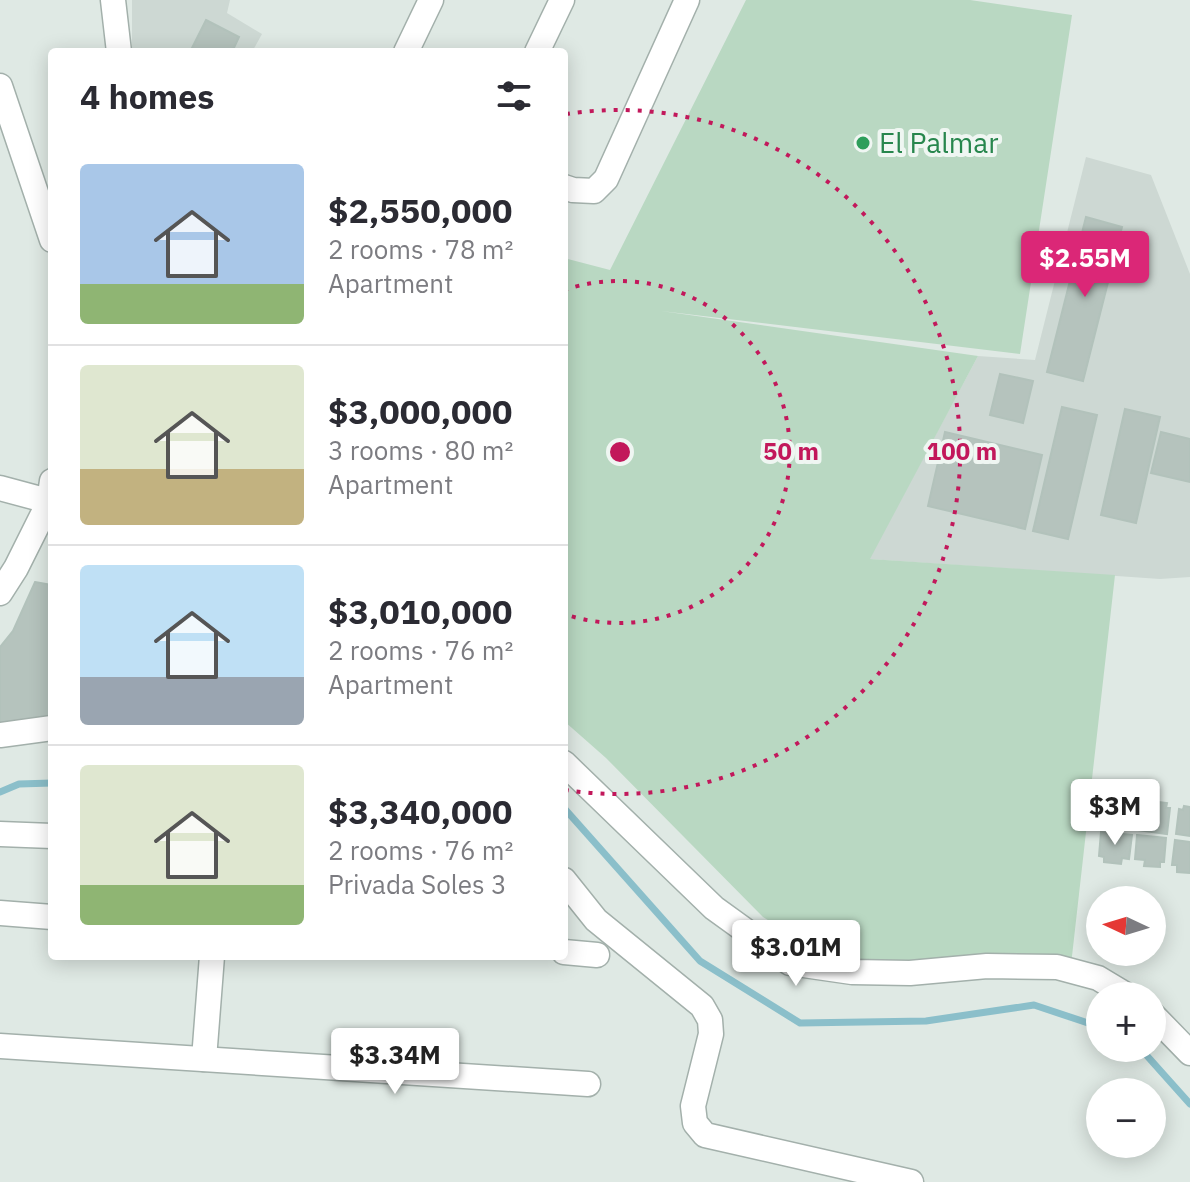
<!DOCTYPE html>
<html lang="en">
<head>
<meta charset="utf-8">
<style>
	:root { --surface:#fff; --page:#f7f7f7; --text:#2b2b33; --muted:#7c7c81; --line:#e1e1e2; --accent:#db2777 }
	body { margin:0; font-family:"IBM Plex Sans",sans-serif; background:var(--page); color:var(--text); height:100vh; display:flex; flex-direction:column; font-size:30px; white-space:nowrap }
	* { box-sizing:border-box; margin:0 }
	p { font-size:26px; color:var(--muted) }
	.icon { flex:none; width:44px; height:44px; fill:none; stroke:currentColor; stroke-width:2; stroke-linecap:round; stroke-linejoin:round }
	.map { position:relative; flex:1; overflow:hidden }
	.sheet { position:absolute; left:48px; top:48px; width:520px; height:912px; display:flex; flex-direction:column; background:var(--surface); border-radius:8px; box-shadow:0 4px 20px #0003 }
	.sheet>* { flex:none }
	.needle { width:52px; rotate:274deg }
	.controls { position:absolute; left:1086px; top:886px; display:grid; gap:16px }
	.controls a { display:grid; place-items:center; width:80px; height:80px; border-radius:50%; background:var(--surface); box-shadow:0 4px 20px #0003; font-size:40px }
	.price { position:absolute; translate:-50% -68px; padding:0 18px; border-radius:8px; background:#fff; color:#222; font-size:26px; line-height:52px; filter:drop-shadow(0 2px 4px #0008) }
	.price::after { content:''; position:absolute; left:50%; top:48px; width:24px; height:18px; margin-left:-12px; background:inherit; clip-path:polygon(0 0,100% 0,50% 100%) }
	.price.on { background:var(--accent); color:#fff }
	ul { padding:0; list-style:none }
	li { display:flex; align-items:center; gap:24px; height:200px; padding:0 32px }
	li+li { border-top:2px solid var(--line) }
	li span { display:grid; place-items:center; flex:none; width:224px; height:160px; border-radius:8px; color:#555 }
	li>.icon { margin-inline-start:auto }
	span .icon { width:96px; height:96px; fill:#fffc; stroke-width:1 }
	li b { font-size:34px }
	h2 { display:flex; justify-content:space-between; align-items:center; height:96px; padding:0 32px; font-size:34px }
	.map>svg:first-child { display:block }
	.built { fill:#cdd8d3 }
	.green { fill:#b9d8c2 }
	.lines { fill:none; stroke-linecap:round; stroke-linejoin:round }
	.stream { stroke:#8bbfca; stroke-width:7 }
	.building { fill:#b5c3bd; stroke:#b2c2bb; stroke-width:2 }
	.minor-casing { stroke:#a3b0ab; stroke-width:27 }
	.minor { stroke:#fff; stroke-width:24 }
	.ring { fill:none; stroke:#c2185b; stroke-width:4; stroke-dasharray:4 8 }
	.leisure-dot { fill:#2e9e5b; stroke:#eff6f2; stroke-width:3 }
	.labels { text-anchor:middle; stroke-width:8; stroke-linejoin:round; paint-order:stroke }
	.leisure-label { font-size:28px; fill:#27864d; stroke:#eff6f2; text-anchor:start }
	.centre { fill:#c2185b; stroke:#eff6f2; stroke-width:4 }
	.ring-label { font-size:24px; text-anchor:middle; font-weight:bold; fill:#c2185b; stroke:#eff6f2; stroke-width:8; stroke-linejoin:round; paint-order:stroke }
</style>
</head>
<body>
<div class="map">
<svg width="1190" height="1182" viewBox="0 0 1190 1182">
	<rect width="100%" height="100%" fill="#dfe9e4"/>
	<g class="built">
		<polygon points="132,0 230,0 227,13 262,34 252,52 132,52"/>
		<polygon points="1086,157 1151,175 1190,274 1190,577 1160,579 869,559 978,356 1035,360"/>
	</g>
	<polygon class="green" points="746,0 970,0 1072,15 1020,354 661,311 978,356 870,559 1115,575 1071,965 935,965 827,957 763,917 606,758 564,721 564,258 610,270"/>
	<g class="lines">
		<g class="stream">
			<polyline points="0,792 19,784 52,783"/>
			<polyline points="564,808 700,961 800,1023 926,1021 1034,1005 1100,1027"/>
			<polyline points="1140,1048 1190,1104"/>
		</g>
	</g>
	<g class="building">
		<polygon points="206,20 239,37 232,52 190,52"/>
		<polygon points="1086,217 1122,227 1083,381 1047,372"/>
		<polygon points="1000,374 1033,381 1023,423 990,415"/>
		<polygon points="1062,407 1097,415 1068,539 1033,531"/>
		<polygon points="1125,409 1160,417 1136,523 1101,515"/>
		<polygon points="945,432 1042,455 1025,529 928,506"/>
		<polygon points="1161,432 1190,439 1190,482 1151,473"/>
		<polygon points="35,582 52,585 52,715 0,728 0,647 13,631"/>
		<polygon points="1109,797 1125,799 1125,804 1135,805 1132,829 1101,826 1104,801 1109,801"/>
		<polygon points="1151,801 1167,803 1166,808 1170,808 1167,834 1137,830 1140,804 1151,805"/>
		<polygon points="1184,806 1190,807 1190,836 1176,834 1179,809 1183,810"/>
		<polygon points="1101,832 1132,835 1129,859 1122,858 1121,864 1104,862 1104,857 1099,856"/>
		<polygon points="1137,835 1166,838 1164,862 1160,862 1160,867 1144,866 1145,860 1135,859"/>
		<polygon points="1175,840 1190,842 1190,873 1177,872 1177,865 1172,865"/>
	</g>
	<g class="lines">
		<defs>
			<g id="minor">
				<polyline points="113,0 119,52"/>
				<polyline points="406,52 431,0"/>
				<polyline points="537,52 562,0"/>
				<polyline points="0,86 52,240"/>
				<polyline points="564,187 573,190 594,191 606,179 687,0"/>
				<polyline points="0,488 52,502"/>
				<polyline points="0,593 16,568 49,502 52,481"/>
				<polyline points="0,735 52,728"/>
				<polyline points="564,763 714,908 790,963 852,972 910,973 987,966 1057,967 1098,978 1128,996"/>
				<polyline points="0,834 52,836"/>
				<polyline points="564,880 596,920 702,1006 710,1020 711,1034 693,1106 695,1123 705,1135 911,1182"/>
				<polyline points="0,913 52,917"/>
				<polyline points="564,952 597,955"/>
				<polyline points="1152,1014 1190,1053"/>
				<polyline points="0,1046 588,1084"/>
				<polyline points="204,1059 212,956"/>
			</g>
		</defs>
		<use href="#minor" class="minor-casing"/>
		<use href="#minor" class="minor"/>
	</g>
	<g class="ring">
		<path d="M564 290A171 171 0 1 1 564 614"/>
		<path d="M566 114A342 342 0 1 1 566 790"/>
	</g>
	<circle class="leisure-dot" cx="863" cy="143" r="8"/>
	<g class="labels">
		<g class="leisure-label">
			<text x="879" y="153">El Palmar</text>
		</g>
	</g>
	<circle cx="620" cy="452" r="12" class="centre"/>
	<g class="ring-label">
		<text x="791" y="460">50 m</text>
		<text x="962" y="460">100 m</text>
	</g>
</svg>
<div class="controls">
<a><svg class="needle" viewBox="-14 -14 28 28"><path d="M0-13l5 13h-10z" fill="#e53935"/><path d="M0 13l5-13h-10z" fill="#7c7c81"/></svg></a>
<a>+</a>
<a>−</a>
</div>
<b class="price on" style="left:1085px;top:299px">$2.55M</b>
<b class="price" style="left:1115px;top:847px">$3M</b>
<b class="price" style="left:796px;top:988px">$3.01M</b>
<b class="price" style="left:395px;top:1096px">$3.34M</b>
<section class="sheet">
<h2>4 homes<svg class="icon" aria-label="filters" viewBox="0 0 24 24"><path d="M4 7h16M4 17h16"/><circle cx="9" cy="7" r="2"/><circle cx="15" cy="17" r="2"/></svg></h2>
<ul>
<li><span style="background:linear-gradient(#a9c7e8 75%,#8fb573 0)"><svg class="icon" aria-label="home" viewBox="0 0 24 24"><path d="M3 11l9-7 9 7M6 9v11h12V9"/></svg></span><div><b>$2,550,000</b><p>2 rooms · 78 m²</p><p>Apartment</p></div></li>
<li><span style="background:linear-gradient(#dfe7d0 65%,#c2b280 0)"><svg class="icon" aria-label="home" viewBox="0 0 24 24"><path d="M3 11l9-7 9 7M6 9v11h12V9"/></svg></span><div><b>$3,000,000</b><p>3 rooms · 80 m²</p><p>Apartment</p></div></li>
<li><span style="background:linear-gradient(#bfe0f5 70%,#9aa5b1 0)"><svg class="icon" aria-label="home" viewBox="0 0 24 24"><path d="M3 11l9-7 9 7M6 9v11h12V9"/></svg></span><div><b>$3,010,000</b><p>2 rooms · 76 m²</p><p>Apartment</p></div></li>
<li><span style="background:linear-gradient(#dfe7d0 75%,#8fb573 0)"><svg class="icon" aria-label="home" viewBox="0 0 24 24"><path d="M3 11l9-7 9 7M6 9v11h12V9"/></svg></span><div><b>$3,340,000</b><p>2 rooms · 76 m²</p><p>Privada Soles 3</p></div></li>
</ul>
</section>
</div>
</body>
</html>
